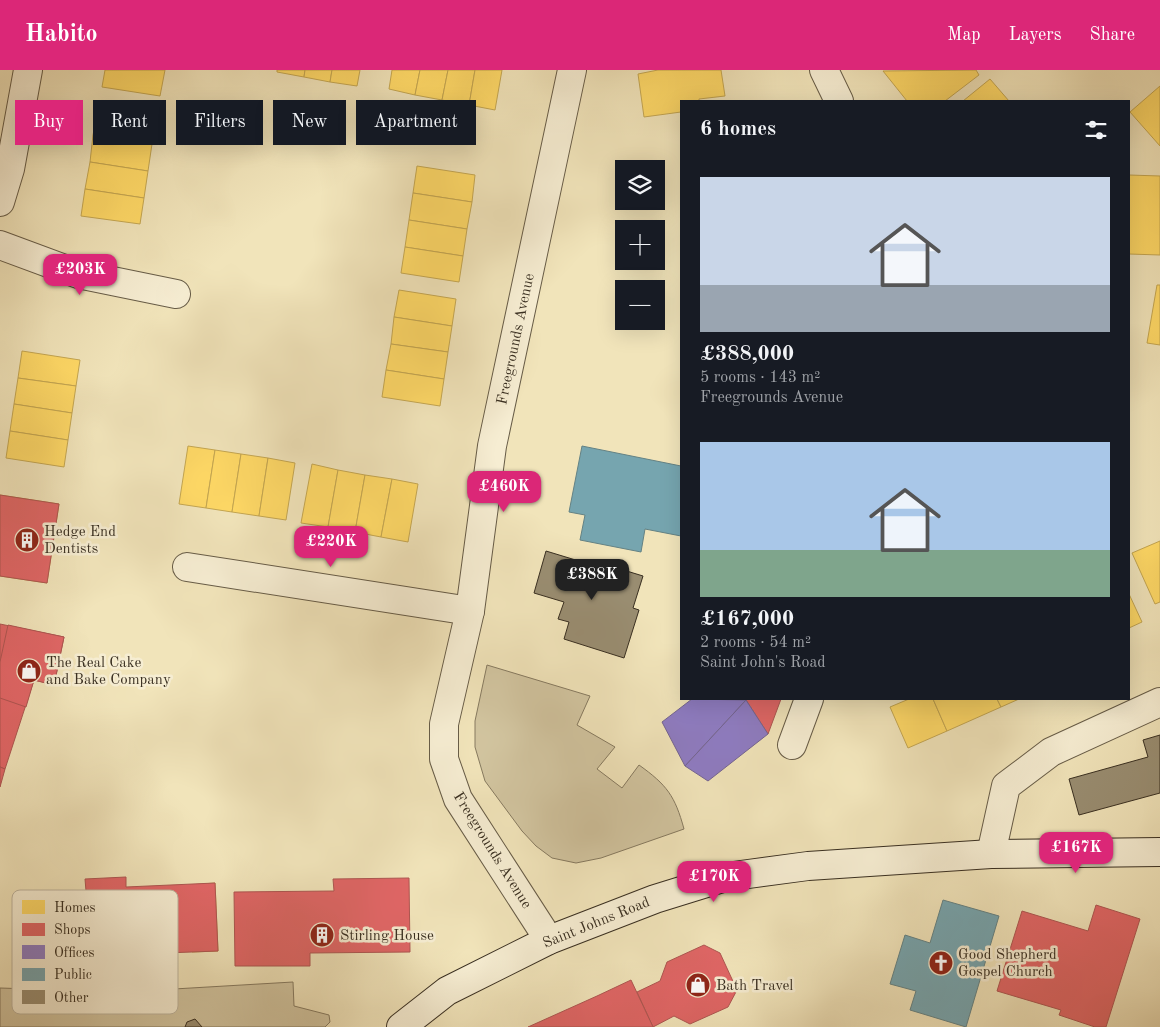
<!DOCTYPE html>
<html lang="en">
<head>
<meta charset="utf-8">
<style>
	:root { --surface:#171b24; --page:#20242c; --text:#f1f3f6; --muted:#9ea1a6; --accent:#db2777 }
	body { margin:0; font-family:"Old Standard TT",serif; background:var(--page); color:var(--text); height:100vh; display:flex; flex-direction:column; font-size:19px; white-space:nowrap }
	* { box-sizing:border-box; margin:0 }
	p { font-size:16px; color:var(--muted) }
	.icon { flex:none; width:28px; height:28px; fill:none; stroke:currentColor; stroke-width:2; stroke-linecap:round; stroke-linejoin:round }
	.map { position:relative; flex:1; overflow:hidden }
	.panel { position:absolute; left:680px; top:30px; width:450px; height:600px; display:flex; flex-direction:column; background:var(--surface); border-radius:0px; box-shadow:0 5px 20px #0002 }
	.panel>* { flex:none }
	.guide { position:absolute; left:15px; top:30px; width:475px; height:45px; display:flex; gap:10px }
	.tools { position:absolute; left:615px; top:90px; display:grid; gap:10px }
	.tools a { display:grid; place-items:center; width:50px; height:50px; border-radius:0px; background:var(--surface); box-shadow:0 5px 20px #0002; font-size:25px }
	.price { position:absolute; translate:-50% -42px; padding:0 11px; border-radius:10px; background:var(--accent); color:#fff; font-size:16px; line-height:32px; filter:drop-shadow(0 1px 2px #0008) }
	.price::after { content:''; position:absolute; left:50%; top:30px; width:15px; height:11px; margin-left:-8px; background:inherit; clip-path:polygon(0 0,100% 0,50% 100%) }
	.price.active { background:#222; color:#fff }
	ul { padding:0; list-style:none }
	li { display:grid; align-content:center; gap:10px; height:265px; padding:0 20px }
	li span { display:grid; place-items:center; height:155px; border-radius:0px; color:#555 }
	li>.icon { margin-inline-start:auto }
	span .icon { width:90px; height:90px; fill:#fffc; stroke-width:1 }
	li b { font-size:21px }
	h2 { display:flex; justify-content:space-between; align-items:center; height:60px; padding:0 20px; font-size:21px }
	.tag { padding:0 18px; border-radius:0px; background:var(--surface); box-shadow:0 5px 20px #0002; font-size:18px; line-height:45px }
	.tag.active { background:var(--accent); color:#fff }
	header { display:flex; align-items:center; gap:30px; box-sizing:border-box; height:70px; padding:0 25px; background:var(--accent); color:#fff }
	header strong { font-size:24px }
	nav { display:flex; gap:28px; margin-inline-start:auto; font-size:18px }
	.map>svg:first-child { display:block }
	.green { fill:#d2c5a0; stroke:#867a60 }
	.homes { fill:#ffd966; stroke:#c4a651 }
	.shops { fill:#e06666; stroke:#ae5651 }
	.offices { fill:#8e7cc3; stroke:#746592 }
	.public { fill:#76a5af; stroke:#648284 }
	.building { fill:#998d71; stroke:#392f21 }
	.lines { fill:none; stroke-linecap:round; stroke-linejoin:round }
	.minor-casing { stroke:#675c47; stroke-width:30 }
	.tertiary-casing { stroke:#675c47; stroke-width:30 }
	.secondary-casing { stroke:#392f21; stroke-width:30 }
	.minor { stroke:#f6edd2; stroke-width:28 }
	.tertiary { stroke:#f6edd2; stroke-width:28 }
	.secondary { stroke:#f6edd2; stroke-width:28 }
	.labels { text-anchor:middle; stroke-width:5; stroke-linejoin:round; paint-order:stroke }
	.street-label { font-size:15px; fill:#392f21; stroke:#f6edd2 }
	.poi-label { font-size:15px; fill:#392f21; stroke:#f6edd2; text-anchor:start }
	.key { fill:#f6edd2; stroke:#bdb49d; stroke-width:1 }
	.key-label { font-size:14px; fill:#392f21 }
</style>
</head>
<body>
<header>
<strong>Habito</strong>
<nav><a>Map</a><a>Layers</a><a>Share</a></nav>
</header>
<div class="map">
<svg width="1160" height="957" viewBox="0 0 1160 957">
	<rect width="100%" height="100%" fill="#f1e4ba"/>
	<filter id="stains"><feTurbulence type="fractalNoise" baseFrequency=".004" numOctaves="4"/><feColorMatrix values="0 0 0 0 .2 0 0 0 0 .09 0 0 0 0 .02 0 0 0 .5 -.17"/></filter>
	<radialGradient id="worn" r=".72"><stop offset=".6" stop-color="#630" stop-opacity="0"/><stop offset="1" stop-color="#630" stop-opacity=".3"/></radialGradient>
	<g class="green">
		<path d="M487,595L590,626L577,655L615,677L597,699L622,718L639,695C667,715 675,726 684,759L601,788L576,793L552,788L536,776L522,761L485,711L475,677V651Z"/>
		<polygon points="293,912 294,936 329,945 330,952 325,957 0,957 0,918 123,922"/>
	</g>
	<g class="homes">
		<polygon points="105,0 165,0 160,26 102,17"/>
		<polygon points="277,0 305,0 304,7 277,2"/>
		<polygon points="305,0 332,0 330,12 304,7"/>
		<polygon points="332,0 360,0 357,16 330,12"/>
		<polygon points="392,0 420,0 415,25 389,19"/>
		<polygon points="420,0 448,0 442,30 415,25"/>
		<polygon points="448,0 475,0 469,35 442,30"/>
		<polygon points="475,0 502,0 495,40 469,35"/>
		<polygon points="658,0 721,0 725,26 699,29 699,31 681,31 681,42 644,47 638,4"/>
		<polygon points="976,0 979,5 945,31 907,31 883,1"/>
		<polygon points="990,9 1009,31 963,31"/>
		<polygon points="1160,16 1160,76 1130,42"/>
		<polygon points="98,38 156,48 152,74 93,65"/>
		<polygon points="93,65 152,74 148,101 90,92"/>
		<polygon points="90,92 148,101 144,128 85,119"/>
		<polygon points="417,96 475,105 472,132 413,123"/>
		<polygon points="1129,105 1160,106 1160,185 1129,184"/>
		<polygon points="85,119 144,128 140,154 81,146"/>
		<polygon points="413,123 472,132 467,159 409,150"/>
		<polygon points="409,150 467,159 463,186 405,177"/>
		<polygon points="405,177 463,186 459,212 401,203"/>
		<polygon points="1157,215 1160,215 1160,275 1147,273"/>
		<polygon points="399,220 456,229 452,256 394,247"/>
		<polygon points="394,247 452,256 448,282 391,274"/>
		<polygon points="391,274 448,282 444,309 386,300"/>
		<polygon points="22,281 80,290 76,316 18,308"/>
		<polygon points="386,300 444,309 440,336 382,327"/>
		<polygon points="18,308 76,316 72,343 14,334"/>
		<polygon points="14,334 72,343 68,370 10,361"/>
		<polygon points="10,361 68,370 64,397 6,388"/>
		<polygon points="188,376 215,380 206,438 179,434"/>
		<polygon points="215,380 241,384 232,442 206,438"/>
		<polygon points="241,384 268,388 259,446 232,442"/>
		<polygon points="268,388 295,393 286,450 259,446"/>
		<polygon points="312,394 338,400 328,457 301,453"/>
		<polygon points="338,400 365,405 355,462 328,457"/>
		<polygon points="365,405 392,409 381,467 355,462"/>
		<polygon points="392,409 418,414 408,472 381,467"/>
		<polygon points="0,425 59,434 47,513 0,506"/>
		<polygon points="1160,471 1160,532 1155,534 1132,483"/>
		<polygon points="1129,524 1142,552 1129,558"/>
		<polygon points="909,629 933,629 947,661 908,678 890,637"/>
		<polygon points="933,629 997,629 1001,637 947,661"/>
		<polygon points="997,629 1019,629 1001,637"/>
		<polygon points="215,813 218,881 192,882 189,815"/>
	</g>
	<g class="shops">
		<polygon points="0,425 59,434 47,513 0,506"/>
		<polygon points="0,554 64,567 54,615 34,610 5,699 0,697"/>
		<polygon points="8,555 64,567 54,615 34,610 26,637 0,628 0,592"/>
		<polygon points="746,629 781,629 768,664 746,630"/>
		<polygon points="0,697 5,699 0,717"/>
		<polygon points="126,807 126,817 215,813 218,881 112,885 112,897 67,899 67,911 40,912 38,861 64,860 62,822 86,821 85,809"/>
		<polygon points="409,808 410,882 310,883 310,896 235,896 234,822 334,821 333,809"/>
		<polygon points="1096,835 1140,849 1106,957 1095,957 1059,945 1061,940 997,921 1022,841 1088,861"/>
		<polygon points="704,875 720,883 737,920 728,937 690,954 674,946 653,957 637,922 660,911 667,892"/>
		<polygon points="631,910 653,957 528,957 597,926"/>
	</g>
	<g class="offices">
		<polygon points="692,629 746,630 685,696 662,652"/>
		<polygon points="746,630 768,664 708,711 685,696"/>
	</g>
	<g class="public">
		<polygon points="582,376 681,396 681,466 645,459 641,482 580,470 585,445 569,442"/>
		<polygon points="943,830 999,846 966,957 910,940 916,921 890,914 905,865 930,873"/>
	</g>
	<g class="building">
		<polygon points="546,481 592,495 594,491 643,506 633,538 639,540 624,588 564,569 569,552 558,549 564,532 534,523"/>
		<polygon points="1160,665 1160,723 1079,745 1069,709 1148,687 1143,670"/>
		<polygon points="195,949 202,957 185,957 187,952"/>
	</g>
	<g class="lines">
		<defs>
			<g id="minor">
				<polyline points="824,0 839,31"/>
				<polyline points="0,132 10,99 28,0"/>
				<polyline points="0,175 78,204 176,224"/>
				<polyline points="187,497 470,541"/>
				<polyline points="792,675 809,629"/>
				<polyline points="549,870 458,729 444,689 444,654 470,541 492,376 572,0"/>
			</g>
			<polyline id="tertiary" points="991,784 1006,716 1051,682 1160,632"/>
			<polyline id="secondary" points="401,957 447,921 549,870 655,829 726,807 808,796 991,784 1160,782"/>
		</defs>
		<use href="#minor" class="minor-casing"/>
		<use href="#tertiary" class="tertiary-casing"/>
		<use href="#secondary" class="secondary-casing"/>
		<use href="#minor" class="minor"/>
		<use href="#tertiary" class="tertiary"/>
		<use href="#secondary" class="secondary"/>
	</g>
	<defs>
		<symbol id="building-disc" viewBox="-11 -11 22 22"><circle r="9.5" fill="#8f2418" stroke="#f6edd2"/><path d="M-4-6H4V6H1V3H-1V6H-4ZM-2.5-4.3h1.7v1.8h-1.7ZM.8-4.3h1.7v1.8H.8ZM-2.5-1h1.7V.8h-1.7ZM.8-1h1.7V.8H.8Z" fill="#fff"/></symbol>
		<symbol id="shop-disc" viewBox="-11 -11 22 22"><circle r="9.5" fill="#8f2418" stroke="#f6edd2"/><path d="M-5-2.5h2.3a2.7 3.5 0 0 1 5.4 0H5L5.5 6h-11ZM-1.5-2.5h3a1.5 2.3 0 0 0-3 0Z" fill="#fff"/></symbol>
		<symbol id="church-disc" viewBox="-11 -11 22 22"><circle r="9.5" fill="#8f2418" stroke="#f6edd2"/><path d="M-1.2-6h2.4v3.5h3.3v2.4h-3.3V6h-2.4V-.1h-3.3v-2.4h3.3Z" fill="#fff"/></symbol>
	</defs>
	<g fill-rule="evenodd">
		<use href="#building-disc" x="13" y="456" width="28" height="28"/>
		<use href="#shop-disc" x="15" y="587" width="28" height="28"/>
		<use href="#building-disc" x="308" y="851" width="28" height="28"/>
		<use href="#church-disc" x="927" y="879" width="28" height="28"/>
		<use href="#shop-disc" x="684" y="901" width="28" height="28"/>
	</g>
	<g class="labels">
		<g class="street-label">
			<text transform="translate(515 269) rotate(-78)" y="5">Freegrounds Avenue</text>
			<text transform="translate(493 780) rotate(58)" y="5">Freegrounds Avenue</text>
			<text transform="translate(596 852) rotate(-22)" y="5">Saint Johns Road</text>
		</g>
		<g class="poi-label">
			<text x="44" y="466">Hedge End<tspan x="44" dy="17">Dentists</tspan></text>
			<text x="46" y="597">The Real Cake<tspan x="46" dy="17">and Bake Company</tspan></text>
			<text x="340" y="870">Stirling House</text>
			<text x="958" y="889">Good Shepherd<tspan x="958" dy="17">Gospel Church</tspan></text>
			<text x="716" y="920">Bath Travel</text>
		</g>
	</g>
	<rect x="12" y="820" width="166" height="124" rx="8" class="key"/>
	<rect x="22" y="830" width="23" height="14" fill="#ffd966"/>
	<rect x="22" y="853" width="23" height="13" fill="#e06666"/>
	<rect x="22" y="875" width="23" height="14" fill="#8e7cc3"/>
	<rect x="22" y="898" width="23" height="13" fill="#76a5af"/>
	<rect x="22" y="920" width="23" height="14" fill="#998d71"/>
	<g class="key-label">
		<text x="54" y="842">Homes</text>
		<text x="54" y="864">Shops</text>
		<text x="54" y="887">Offices</text>
		<text x="54" y="909">Public</text>
		<text x="54" y="932">Other</text>
	</g>
	<rect width="100%" height="100%" filter="url(#stains)"/>
	<rect width="100%" height="100%" fill="url(#worn)"/>
</svg>
<div class="tools">
<a><svg class="icon" aria-label="layers" viewBox="0 0 24 24"><path d="M12 4l9 5-9 5-9-5zM3 14l9 5 9-5"/></svg></a>
<a>+</a>
<a>−</a>
</div>
<b class="price" style="left:80px;top:226px">£203K</b>
<b class="price" style="left:504px;top:443px">£460K</b>
<b class="price" style="left:331px;top:498px">£220K</b>
<b class="price active" style="left:592px;top:531px">£388K</b>
<b class="price" style="left:1076px;top:804px">£167K</b>
<b class="price" style="left:714px;top:833px">£170K</b>
<div class="guide">
<a class="tag active">Buy</a>
<a class="tag">Rent</a>
<a class="tag">Filters</a>
<a class="tag">New</a>
<a class="tag">Apartment</a>
</div>
<section class="panel">
<h2>6 homes<svg class="icon" aria-label="filters" viewBox="0 0 24 24"><path d="M4 7h16M4 17h16"/><circle cx="9" cy="7" r="2"/><circle cx="15" cy="17" r="2"/></svg></h2>
<ul>
<li><span style="background:linear-gradient(#c9d6e8 70%,#9aa5b1 0)"><svg class="icon" aria-label="home" viewBox="0 0 24 24"><path d="M3 11l9-7 9 7M6 9v11h12V9"/></svg></span><div><b>£388,000</b><p>5 rooms · 143 m²</p><p>Freegrounds Avenue</p></div></li>
<li><span style="background:linear-gradient(#a9c7e8 70%,#7fa58c 0)"><svg class="icon" aria-label="home" viewBox="0 0 24 24"><path d="M3 11l9-7 9 7M6 9v11h12V9"/></svg></span><div><b>£167,000</b><p>2 rooms · 54 m²</p><p>Saint John's Road</p></div></li>
</ul>
</section>
</div>
</body>
</html>
